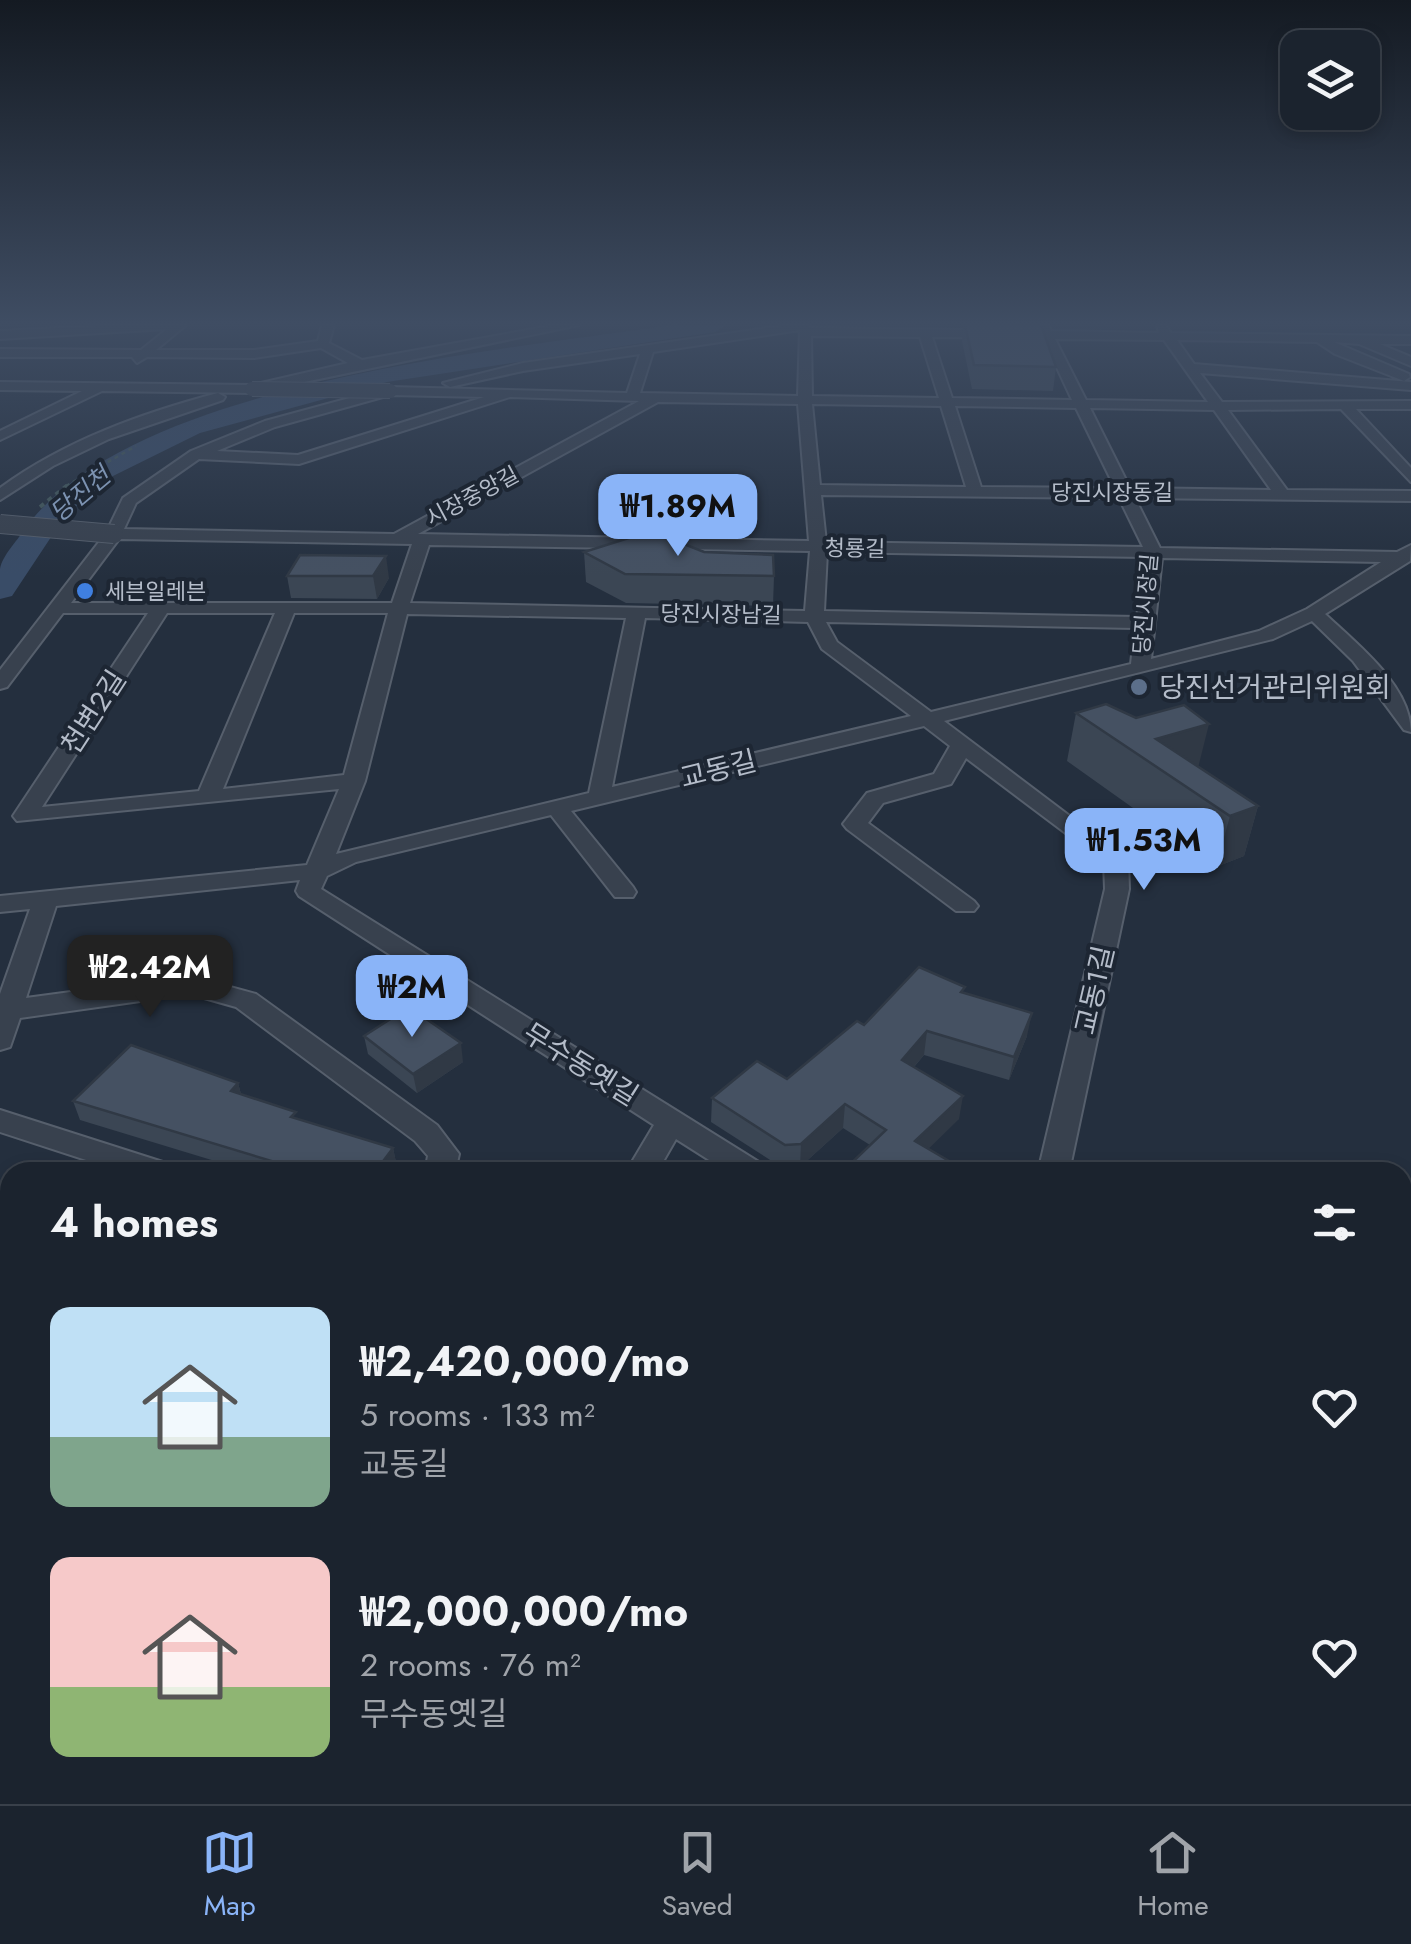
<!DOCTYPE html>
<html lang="en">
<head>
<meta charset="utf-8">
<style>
	:root { --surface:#1b232e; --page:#282f3a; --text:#f1f3f6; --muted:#a0a4aa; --line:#39404a; --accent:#8ab4f8 }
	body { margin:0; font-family:Jost,"Noto Sans KR",sans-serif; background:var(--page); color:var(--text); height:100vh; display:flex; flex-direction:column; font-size:38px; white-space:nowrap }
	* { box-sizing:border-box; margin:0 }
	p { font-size:32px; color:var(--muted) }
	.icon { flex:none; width:55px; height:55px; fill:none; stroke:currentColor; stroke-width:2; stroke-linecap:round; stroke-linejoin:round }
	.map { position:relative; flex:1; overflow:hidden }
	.drawer { position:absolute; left:0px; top:1162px; width:1412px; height:642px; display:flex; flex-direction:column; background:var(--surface); border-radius:30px 30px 0 0; box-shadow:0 5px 15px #0003,0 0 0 2px var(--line) }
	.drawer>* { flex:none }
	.controls { position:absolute; left:1280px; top:30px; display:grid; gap:20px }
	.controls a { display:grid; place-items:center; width:100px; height:100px; border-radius:20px; background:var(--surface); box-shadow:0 5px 15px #0003,0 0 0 2px var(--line); font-size:50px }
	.price { position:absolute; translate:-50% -85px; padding:0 22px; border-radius:20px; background:var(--accent); color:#111; font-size:32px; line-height:65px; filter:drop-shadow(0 2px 5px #0008) }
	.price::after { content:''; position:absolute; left:50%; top:60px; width:30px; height:22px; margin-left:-15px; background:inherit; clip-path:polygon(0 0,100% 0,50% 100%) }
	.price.selected { background:#222; color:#fff }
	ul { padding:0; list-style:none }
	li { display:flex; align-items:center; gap:30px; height:250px; padding:0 50px }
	li span { display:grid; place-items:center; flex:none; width:280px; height:200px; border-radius:20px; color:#555 }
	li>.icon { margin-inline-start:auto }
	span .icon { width:120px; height:120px; fill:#fffc; stroke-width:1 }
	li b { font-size:42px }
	h2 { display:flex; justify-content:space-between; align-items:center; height:120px; padding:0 50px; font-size:42px }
	.tabs { display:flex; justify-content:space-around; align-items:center; height:140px; border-top:2px solid var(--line); background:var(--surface); font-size:28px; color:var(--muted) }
	.tabs a { display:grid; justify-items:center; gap:5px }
	.tabs .selected { color:var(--accent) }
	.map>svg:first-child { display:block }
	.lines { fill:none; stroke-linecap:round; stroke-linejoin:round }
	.river { fill:#394c67; fill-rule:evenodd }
	.street-casing { stroke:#565f6c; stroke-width:4 }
	.secondary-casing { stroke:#565f6c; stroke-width:4 }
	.path-far1 { stroke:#44595c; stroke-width:2.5; stroke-dasharray:4 4; stroke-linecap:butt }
	.path { stroke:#44595c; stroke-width:4; stroke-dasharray:5 5; stroke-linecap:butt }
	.street { fill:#38414e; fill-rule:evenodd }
	.secondary { fill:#465061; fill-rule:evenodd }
	.street-bridge-far1-casing { stroke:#565f6c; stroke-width:16; stroke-linecap:butt }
	.street-bridge-casing { stroke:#565f6c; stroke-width:20; stroke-linecap:butt }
	.street-bridge-far1 { stroke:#38414e; stroke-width:14 }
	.street-bridge { stroke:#38414e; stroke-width:18 }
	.wall { fill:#3b4654 }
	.shaded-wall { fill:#303945 }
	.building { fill:#455162; stroke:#303945; stroke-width:2.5 }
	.shop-dot { fill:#3f7fe0; stroke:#1d2633; stroke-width:4 }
	.service-dot { fill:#5c6f8a; stroke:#1d2633; stroke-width:4 }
	.labels { text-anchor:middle; stroke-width:8; stroke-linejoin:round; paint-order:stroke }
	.far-street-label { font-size:22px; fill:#b4bcc9; stroke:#1d2633 }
	.far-poi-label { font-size:22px; fill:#b4bcc9; stroke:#1d2633; text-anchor:start }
	.far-water-label { font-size:25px; font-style:italic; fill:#7c92b1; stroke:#1d2633 }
	.poi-label { font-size:28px; fill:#b4bcc9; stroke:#1d2633; text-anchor:start }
	.street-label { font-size:28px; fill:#b4bcc9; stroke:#1d2633 }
</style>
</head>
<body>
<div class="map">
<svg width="1411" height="1804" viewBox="0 0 1411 1804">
	<rect width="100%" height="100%" fill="#242f3e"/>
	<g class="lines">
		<path class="river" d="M672,325H726L715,332L387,382L200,433L111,477L65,516L12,596L0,599C0,589 0,578 0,569C2,556 17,541 24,530C129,382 499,351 672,325Z"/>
		<defs>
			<g id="street">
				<polygon points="120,325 186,325 156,350 254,350 318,341 322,325 334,325 329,343 362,360 555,325 579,325 252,393 102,391 0,440 0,431 82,391 0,390 0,382 252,385 348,363 321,348 254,358 147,357 137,363 132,357 0,357 0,349 141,350 167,329 0,339 0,331"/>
				<path d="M789,325H810L809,328L1039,331L1036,325H1048L1051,331L1159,333L1157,325H1165L1171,333L1411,336V344H1380L1411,357V366L1359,344L1334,342L1409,374L1410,377L1404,381L1335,354L1317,342L1177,340L1194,364L1411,382V390L1200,373L1222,402L1411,401V409H1356L1411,468V482L1341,409L1228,410L1287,490L1411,491V501L1135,498L1160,548L1397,552L1411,545L1410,561L1325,614C1357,644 1411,686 1411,732L1404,730L1353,661L1312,621L1273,639L944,721L1128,860L1129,889L1069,1172H1038L1105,889L1104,862L966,758L951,784L883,803L868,823L974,901L978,906L974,911H956L847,829L843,824L867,793L934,774L950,746L924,726L571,811L633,887L636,892L633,897H615L551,815L356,862L327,876L321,889L762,1164L766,1172H728L676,1139L657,1172H626L654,1125L299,896L296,891L300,880L56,906L26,998L190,976L256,994L437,1125L459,1154L455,1172H425L428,1156L415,1141L236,1007L190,994L20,1018L10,1047L0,1050V994L30,909L0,912V896L307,865L339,789L17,821L13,816L148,613H63L7,687L0,689V670L106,533L123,498L191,451L265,421L390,387L627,393L640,354L523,371L450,387L443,383L523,363ZM800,330L798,396L640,393L653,352ZM811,336L920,337L939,398L812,396ZM932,337L1043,338L1072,400L952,398ZM1055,339L1164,340L1208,402L1086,400ZM390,395L484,397L298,455L217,451L275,427ZM510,397L639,401L394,534L124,529L136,503L199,459L299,464ZM658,402L798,404L809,541L418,534ZM812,404L941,406L966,487L820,485ZM955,406L1076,408L1115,488L981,487ZM1090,408L1214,410L1271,490L1130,488ZM821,495L1119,498L1143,547L826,542ZM119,539L412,544L392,603H71ZM429,545L810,551L805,611L410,603ZM827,552L1145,557L1137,617L824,611ZM1162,558L1381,562L1307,609L1259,631L1151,659ZM167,613H275L199,791L42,807ZM294,613H388L344,775L223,789ZM407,614L626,618L589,793L336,854L365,781ZM645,618L808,622L822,649L911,716L612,787ZM826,622L1135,628L1131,664L931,712L837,642Z"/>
				<path d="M218,393L225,397L223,400L109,439L53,466L0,500V488C64,441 142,413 218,393Z"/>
				<polygon points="0,1110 169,1164 174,1172 123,1172 0,1132"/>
				<polygon points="0,1351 10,1355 10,1387 0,1383"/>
				<polygon points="1402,1646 1411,1649 1411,1696 1402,1693"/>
				<polygon points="900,1795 946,1795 944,1804 898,1804"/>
				<polygon points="1112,1795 1180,1795 1184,1804 1116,1804"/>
				<rect x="1327" y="1795" width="46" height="9"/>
			</g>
			<g id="secondary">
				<polygon points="0,1646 10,1650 10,1711 0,1707"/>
				<polygon points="221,1795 300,1795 304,1804 225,1804"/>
			</g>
		</defs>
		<use href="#street" class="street-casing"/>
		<use href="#secondary" class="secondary-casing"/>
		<g class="path-far1">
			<polyline points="657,328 677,325"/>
			<polyline points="66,486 136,446"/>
		</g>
		<polyline class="path" points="40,507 69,484"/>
		<use href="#street" class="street"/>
		<use href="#secondary" class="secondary"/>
		<defs>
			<polyline id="street-bridge-far1" points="252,389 390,391"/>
			<polyline id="street-bridge" points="0,524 114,534"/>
		</defs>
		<use href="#street-bridge-far1" class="street-bridge-far1-casing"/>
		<use href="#street-bridge" class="street-bridge-casing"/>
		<use href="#street-bridge-far1" class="street-bridge-far1"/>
		<use href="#street-bridge" class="street-bridge"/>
	</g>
	<g class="wall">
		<polygon points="963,325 1041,325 1056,367 1053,391 972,389 962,341"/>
		<polygon points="584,552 704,552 774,576 773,606 626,603 586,582"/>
		<polygon points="300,555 389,578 377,599 291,598 287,576"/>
		<polygon points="1076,713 1136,718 1198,766 1258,806 1244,856 1216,867 1067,761"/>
		<polygon points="864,1025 1027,1036 1009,1080 924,1055 914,1067 959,1119 870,1145 843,1128 800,1167 784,1169 711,1122 712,1098 787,1079"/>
		<polygon points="364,1036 463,1062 417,1093 368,1054"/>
		<polygon points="238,1083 241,1094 298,1119 393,1148 397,1167 393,1172 251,1172 80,1120 73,1101"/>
		<polygon points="0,1211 10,1215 10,1332 0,1328"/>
		<polygon points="640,1795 840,1795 837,1804 661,1804"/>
	</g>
	<g class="shaded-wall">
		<polygon points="386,556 389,578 377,599 373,576"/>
		<polygon points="1209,724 1197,772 1156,739"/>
		<polygon points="1258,806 1244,856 1216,867 1230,816"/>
		<polygon points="1032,1013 1027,1036 1009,1080 1014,1057"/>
		<polygon points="927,1031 924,1055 899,1084 902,1060"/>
		<polygon points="461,1043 463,1062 417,1093 413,1074"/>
		<polygon points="238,1083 243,1102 231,1091"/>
		<polygon points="963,1096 959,1119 912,1165 915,1141"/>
		<polygon points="845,1104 843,1128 800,1167 801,1144"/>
		<polygon points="393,1148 397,1167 393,1172 375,1172"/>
		<polygon points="0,1392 10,1411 10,1422 0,1434"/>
		<polygon points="829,1795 840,1795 837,1804 819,1804"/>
	</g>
	<g class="building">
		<polygon points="965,325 1041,325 1056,367 974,365"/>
		<polygon points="651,531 704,552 773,555 774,576 625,574 584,552"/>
		<polygon points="300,555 386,556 373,576 287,576"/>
		<polygon points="1106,704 1136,718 1184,705 1209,724 1156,739 1258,806 1230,816 1076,713"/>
		<polygon points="919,967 965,987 961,992 1032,1013 1014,1057 927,1031 902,1060 963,1096 915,1141 961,1168 962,1172 842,1172 886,1130 845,1104 801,1144 785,1145 712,1098 757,1061 787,1079 857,1021 864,1025"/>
		<polygon points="409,1007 461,1043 413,1074 364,1036"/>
		<polygon points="131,1045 238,1083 231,1091 296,1112 291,1117 393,1148 375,1172 308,1172 73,1101"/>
		<polygon points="0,1211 10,1215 10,1316 0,1312"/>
		<polygon points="708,1795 829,1795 819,1804 729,1804"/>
		<polygon points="993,1795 1072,1795 1076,1796 1074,1804 992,1804"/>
	</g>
	<linearGradient id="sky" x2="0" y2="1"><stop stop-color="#141a22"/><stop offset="0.56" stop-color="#3f4d63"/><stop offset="1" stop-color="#3f4d63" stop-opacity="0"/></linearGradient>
	<rect width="1411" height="577" fill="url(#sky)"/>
	<circle class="shop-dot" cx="85" cy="591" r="10"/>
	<circle class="service-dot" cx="1139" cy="687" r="10"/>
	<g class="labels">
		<g class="far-street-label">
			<text x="1112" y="500">당진시장동길</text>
			<text transform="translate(472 496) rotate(-28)" y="8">시장중앙길</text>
			<text transform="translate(855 548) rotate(1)" y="8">청룡길</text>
			<text transform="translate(1145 604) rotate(-85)" y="8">당진시장길</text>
			<text transform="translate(721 614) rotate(1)" y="8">당진시장남길</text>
		</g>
		<g class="far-poi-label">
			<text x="105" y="599">세븐일레븐</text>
		</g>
		<g class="far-water-label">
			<text transform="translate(80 494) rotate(-40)" y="9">당진천</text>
		</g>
		<g class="poi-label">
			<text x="1159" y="697">당진선거관리위원회</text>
		</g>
		<g class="street-label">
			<text transform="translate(93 712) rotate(-57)" y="10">천변2길</text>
			<text transform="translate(718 769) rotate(-14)" y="10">교동길</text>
			<text transform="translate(1094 990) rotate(-77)" y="10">교동1길</text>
			<text transform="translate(581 1064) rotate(32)" y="10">무수동옛길</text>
		</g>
	</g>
</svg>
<div class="controls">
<a><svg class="icon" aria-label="layers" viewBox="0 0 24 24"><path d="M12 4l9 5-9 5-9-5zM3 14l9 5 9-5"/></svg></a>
</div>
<b class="price" style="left:678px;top:559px">₩1.89M</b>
<b class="price" style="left:1144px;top:893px">₩1.53M</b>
<b class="price selected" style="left:150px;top:1020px">₩2.42M</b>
<b class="price" style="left:412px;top:1040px">₩2M</b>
<section class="drawer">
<h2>4 homes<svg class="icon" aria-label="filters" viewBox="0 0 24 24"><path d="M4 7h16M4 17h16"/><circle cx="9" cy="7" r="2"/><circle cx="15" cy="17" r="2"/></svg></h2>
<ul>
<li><span style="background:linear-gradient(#bfe0f5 65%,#7fa58c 0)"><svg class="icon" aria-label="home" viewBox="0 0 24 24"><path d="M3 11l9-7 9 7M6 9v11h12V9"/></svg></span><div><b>₩2,420,000/mo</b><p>5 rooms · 133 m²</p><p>교동길</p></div><svg class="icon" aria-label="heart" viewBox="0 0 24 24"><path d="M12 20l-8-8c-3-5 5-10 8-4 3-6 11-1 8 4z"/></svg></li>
<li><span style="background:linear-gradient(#f6c9c9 65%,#8fb573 0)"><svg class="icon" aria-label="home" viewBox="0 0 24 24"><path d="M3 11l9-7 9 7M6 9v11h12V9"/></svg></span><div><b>₩2,000,000/mo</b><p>2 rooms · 76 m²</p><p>무수동옛길</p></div><svg class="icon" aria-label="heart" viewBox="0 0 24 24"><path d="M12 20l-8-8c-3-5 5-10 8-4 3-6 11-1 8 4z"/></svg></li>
</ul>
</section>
</div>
<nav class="tabs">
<a class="selected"><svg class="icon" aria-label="map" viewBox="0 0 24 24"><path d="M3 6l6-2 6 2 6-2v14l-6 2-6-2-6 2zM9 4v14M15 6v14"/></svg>Map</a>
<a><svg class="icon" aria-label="saved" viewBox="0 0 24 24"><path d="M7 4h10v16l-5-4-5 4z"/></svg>Saved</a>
<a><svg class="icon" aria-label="home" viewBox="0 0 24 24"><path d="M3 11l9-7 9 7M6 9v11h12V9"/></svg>Home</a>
</nav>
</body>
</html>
